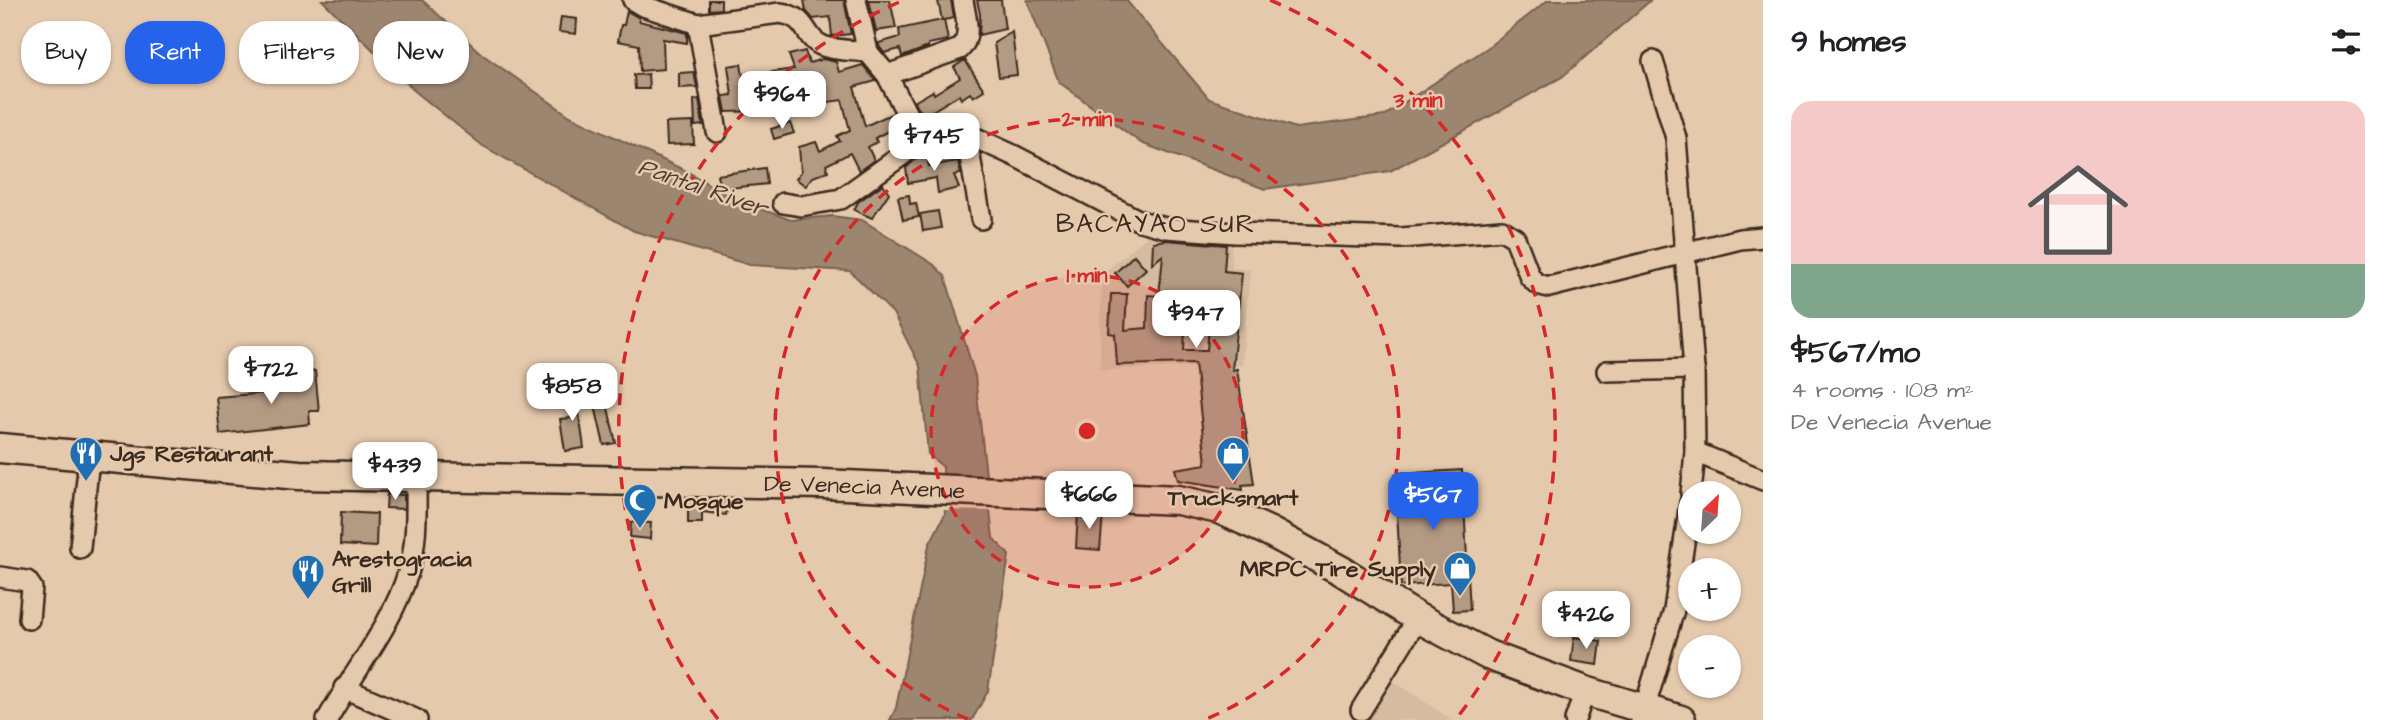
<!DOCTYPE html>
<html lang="en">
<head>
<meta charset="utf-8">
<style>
	:root { --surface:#fff; --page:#f6f6f6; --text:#202124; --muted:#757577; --line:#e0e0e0; --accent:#2563eb }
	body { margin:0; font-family:"Architects Daughter",sans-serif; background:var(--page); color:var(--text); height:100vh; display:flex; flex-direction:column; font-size:26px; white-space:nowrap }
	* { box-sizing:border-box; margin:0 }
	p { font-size:23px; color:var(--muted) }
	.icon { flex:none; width:38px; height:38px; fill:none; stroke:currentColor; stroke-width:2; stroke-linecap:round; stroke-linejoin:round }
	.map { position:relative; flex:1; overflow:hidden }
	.side { display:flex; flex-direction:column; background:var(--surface); width:630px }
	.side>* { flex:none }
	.hud { position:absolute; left:21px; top:21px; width:665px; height:63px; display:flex; gap:14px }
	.needle { width:46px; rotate:25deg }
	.controls { position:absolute; left:1678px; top:481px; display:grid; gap:14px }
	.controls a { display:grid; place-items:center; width:63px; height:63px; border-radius:50%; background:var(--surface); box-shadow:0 2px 5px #0004; font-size:35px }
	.price { position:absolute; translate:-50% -60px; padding:0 16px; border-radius:14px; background:#fff; color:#222; font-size:23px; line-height:46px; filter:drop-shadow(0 2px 4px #0008) }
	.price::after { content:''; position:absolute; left:50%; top:42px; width:21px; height:16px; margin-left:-10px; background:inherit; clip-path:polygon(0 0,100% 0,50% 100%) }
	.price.selected { background:var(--accent); color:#fff }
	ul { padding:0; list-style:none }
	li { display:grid; align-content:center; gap:14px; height:371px; padding:0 28px }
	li+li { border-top:2px solid var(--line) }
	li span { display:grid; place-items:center; height:217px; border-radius:21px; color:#555 }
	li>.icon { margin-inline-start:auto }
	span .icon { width:126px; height:126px; fill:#fffc; stroke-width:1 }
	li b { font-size:30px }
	h2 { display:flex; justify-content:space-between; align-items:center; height:84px; padding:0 28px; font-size:30px }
	.pill { padding:0 24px; border-radius:28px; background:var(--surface); box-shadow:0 2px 5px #0004; font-size:24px; line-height:63px }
	.pill.selected { background:var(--accent); color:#fff }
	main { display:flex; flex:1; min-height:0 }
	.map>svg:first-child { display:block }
	.built { fill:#d6bba0 }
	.water { fill:#9d8670; stroke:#76614f; stroke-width:2 }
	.pier { fill:#e5c9ac }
	.building { fill:#b39a83; stroke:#3b2a1e; stroke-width:2; fill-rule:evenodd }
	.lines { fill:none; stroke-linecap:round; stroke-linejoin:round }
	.minor-casing { stroke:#3b2a1e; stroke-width:24 }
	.highway-casing { stroke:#3b2a1e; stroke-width:33 }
	.minor { stroke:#e5c9ac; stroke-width:19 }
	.highway { stroke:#e5c9ac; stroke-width:28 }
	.ring { fill:none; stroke:#d62828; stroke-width:3.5; stroke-dasharray:12 9 }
	.labels { text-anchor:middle; stroke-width:5; stroke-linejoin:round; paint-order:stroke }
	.poi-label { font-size:23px; font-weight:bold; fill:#3b2a1e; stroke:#e5c9ac; text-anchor:start }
	.street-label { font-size:23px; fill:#3b2a1e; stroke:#e5c9ac }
	.water-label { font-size:24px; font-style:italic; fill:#4f3c2e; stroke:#e5c9ac }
	.quarter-label { font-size:26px; letter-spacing:2px; fill:#3b2a1e; stroke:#e5c9ac }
	.centre { fill:#d62828; stroke:#e5c9ac; stroke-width:3.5 }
	.ring-label { font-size:21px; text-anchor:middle; font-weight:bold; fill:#d62828; stroke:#e5c9ac; stroke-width:5; stroke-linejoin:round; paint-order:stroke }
</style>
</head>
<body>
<main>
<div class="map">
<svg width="1763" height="720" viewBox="0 0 1763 720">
	<rect width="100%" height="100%" fill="#e5c9ac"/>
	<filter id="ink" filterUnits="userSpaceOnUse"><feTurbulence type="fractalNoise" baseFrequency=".0143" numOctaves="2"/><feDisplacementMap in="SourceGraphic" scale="14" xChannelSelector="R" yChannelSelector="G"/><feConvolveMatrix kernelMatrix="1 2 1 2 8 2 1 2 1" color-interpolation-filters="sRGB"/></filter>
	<g filter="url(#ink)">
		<g class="built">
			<polygon points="1152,232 1230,236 1232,268 1250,270 1242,365 1100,370 1101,275"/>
			<polygon points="1392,680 1452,720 1366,720"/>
		</g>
		<g class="water">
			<polygon points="322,0 422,0 483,55 570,116 688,172 733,199 791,220 832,216 862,220 933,264 945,276 975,376 993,538 1009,555 988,691 972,720 890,720 896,708 929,545 945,514 943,467 928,454 920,366 893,313 850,271 750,265 634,231 483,146 416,92"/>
			<polygon points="1027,0 1126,0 1209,99 1296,128 1384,116 1487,48 1548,0 1651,0 1562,77 1390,171 1265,189 1141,143 1059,82"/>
		</g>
		<polygon class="pier" points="940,475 989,476 993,511 942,510"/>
		<g class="building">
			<polygon points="709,0 721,0 721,9 709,10"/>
			<polygon points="804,0 844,0 851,34 832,36 830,17 813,19 806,11"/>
			<polygon points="869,0 890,0 896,28 876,31"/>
			<polygon points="951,0 954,18 944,20 948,40 928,44 928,47 902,57 900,49 884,53 879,46 879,43 900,37 899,29 942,20 938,1"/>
			<polygon points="977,0 1001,0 1005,29 979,35 980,14"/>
			<polygon points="627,11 639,18 639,21 687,33 687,43 663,39 664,69 640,71 639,45 618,41 621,25 624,25"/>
			<polygon points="561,17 577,19 576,34 559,32"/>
			<polygon points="1012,32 1017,75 999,77 994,43"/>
			<polygon points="805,51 809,63 823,59 836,62 839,72 863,65 876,81 854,87 865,126 893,113 899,125 875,138 877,142 868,147 874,160 859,171 850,153 826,165 828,171 813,177 806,186 796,179 801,172 799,147 816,142 820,151 840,141 837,136 850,130 842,100 763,111 726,112 723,96 732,95 728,66 741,64 743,76 794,69 789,55"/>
			<polygon points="965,60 984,90 973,97 970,93 961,99 959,95 924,116 914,102 933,91 934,94 960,78 954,67"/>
			<polygon points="694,72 697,87 679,88 679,73"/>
			<polygon points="648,74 649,89 635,89 634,75"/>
			<polygon points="699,99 703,125 695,126 694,100"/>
			<polygon points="693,122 694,144 667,145 666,123"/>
			<polygon points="790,123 794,133 774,139 771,129"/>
			<polygon points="923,152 926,152 929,166 958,161 961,174 954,175 959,188 938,193 936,178 908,183 906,168"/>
			<polygon points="765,168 767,184 720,189 717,175"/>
			<polygon points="883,184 889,193 872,218 854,210 858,202"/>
			<polygon points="909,195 910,204 916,203 919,217 903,220 898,197"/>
			<polygon points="938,211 941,228 923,231 920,214"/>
			<path d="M1166,240L1226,245L1224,271L1242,273L1232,370L1237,369L1254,484L1242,485L1243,490L1178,480L1175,469L1206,464L1195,363L1117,365L1115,334L1109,333L1111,294H1127L1125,330L1147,328L1148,295L1159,296L1163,255L1152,264L1153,242ZM1187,293L1211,296L1207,350H1184Z"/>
			<polygon points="1134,255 1146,269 1127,286 1115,273"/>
			<polygon points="315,371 319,411 309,411 310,424 220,434 216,397 278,392 276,374"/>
			<polygon points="575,385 584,448 565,451 560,419 571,418 564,388"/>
			<polygon points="605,395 616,443 604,445 593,397"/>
			<polygon points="1462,470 1470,610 1453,611 1451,583 1401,586 1395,474"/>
			<polygon points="387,494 404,495 404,509 386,508"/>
			<polygon points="688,499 729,501 726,515 702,512 702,523 688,523"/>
			<polygon points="341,512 377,514 376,547 340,545"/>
			<polygon points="1078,512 1103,514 1100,550 1076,548"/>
			<polygon points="631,522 651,523 650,539 630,537"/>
			<polygon points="1574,637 1601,641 1598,665 1571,661"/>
		</g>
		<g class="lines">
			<defs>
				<g id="minor">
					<path d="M633,0L643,6L698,24L780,13C809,17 803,38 823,46C836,51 854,50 868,52"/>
					<polyline points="856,0 868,52 887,75 909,118 923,135"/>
					<polyline points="698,24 717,132"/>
					<polyline points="1653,61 1676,138 1694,369 1695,452 1691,494"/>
					<path d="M887,75L960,49C973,36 965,16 963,0"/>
					<polyline points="966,134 981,219"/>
					<polyline points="783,203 801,206 841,199 905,153 923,135 949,130 978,139 1013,155 1140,221 1166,228 1235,233 1401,238 1502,230 1515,238 1530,277 1537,284 1549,287 1740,239 1763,237"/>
					<polyline points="1607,371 1694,369"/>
					<polyline points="1695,452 1763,480"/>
					<polyline points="80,548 89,458"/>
					<polyline points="0,577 27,581 32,588 29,619"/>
					<polyline points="344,688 417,720"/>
					<polyline points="1361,710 1418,618"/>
					<path d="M327,720C354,671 391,627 408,573C418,542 416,509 416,476"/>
					<polyline points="1575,720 1585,691"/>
					<polyline points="1641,720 1674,610 1690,503"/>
				</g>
				<g id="highway">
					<path id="s1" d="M0,448L299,475L823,484L1178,500L1219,509L1270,532L1342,571L1418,618L1488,655L1585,691L1681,720"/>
				</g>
			</defs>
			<use href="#minor" class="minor-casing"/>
			<use href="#highway" class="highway-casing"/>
			<use href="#minor" class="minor"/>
			<use href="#highway" class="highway"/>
		</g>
	</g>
	<circle cx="1087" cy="431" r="156" fill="#d62828" fill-opacity=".12"/>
	<g class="ring">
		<circle cx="1087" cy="431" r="156"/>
		<path d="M968 719A312 312 0 1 1 1206 719"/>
		<path d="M718 719A468 468 0 0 1 904 0M1270 0A468 468 0 0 1 1456 719"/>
	</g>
	<defs>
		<symbol id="restaurant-pin" viewBox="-11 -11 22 30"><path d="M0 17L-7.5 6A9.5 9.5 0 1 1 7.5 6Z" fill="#1f6fb2" stroke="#e5c9ac"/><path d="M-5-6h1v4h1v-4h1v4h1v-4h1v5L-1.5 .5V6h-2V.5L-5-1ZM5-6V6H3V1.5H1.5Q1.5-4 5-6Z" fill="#fff"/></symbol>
		<symbol id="shop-pin" viewBox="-11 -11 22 30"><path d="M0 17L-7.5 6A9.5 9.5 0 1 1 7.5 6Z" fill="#1f6fb2" stroke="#e5c9ac"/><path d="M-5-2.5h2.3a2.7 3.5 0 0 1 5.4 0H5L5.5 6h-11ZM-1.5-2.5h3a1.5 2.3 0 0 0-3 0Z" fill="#fff"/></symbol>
		<symbol id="mosque-pin" viewBox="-11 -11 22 30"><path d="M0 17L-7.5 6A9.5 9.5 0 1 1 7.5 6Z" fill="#1f6fb2" stroke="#e5c9ac"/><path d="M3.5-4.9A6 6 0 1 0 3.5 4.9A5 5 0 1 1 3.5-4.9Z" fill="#fff"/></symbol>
	</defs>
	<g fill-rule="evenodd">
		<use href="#restaurant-pin" x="67" y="434" width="38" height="52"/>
		<use href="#shop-pin" x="1214" y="434" width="38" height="52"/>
		<use href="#mosque-pin" x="621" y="481" width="38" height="52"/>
		<use href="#shop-pin" x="1441" y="549" width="38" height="52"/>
		<use href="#restaurant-pin" x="289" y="552" width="38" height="52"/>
	</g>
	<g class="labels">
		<g class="poi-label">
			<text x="110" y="461">Jgs Restaurant</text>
			<text x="1233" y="505" text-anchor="middle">Trucksmart</text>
			<text x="664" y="508">Mosque</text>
			<text x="332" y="566">Arestogracia<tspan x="332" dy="26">Grill</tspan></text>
			<text x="1436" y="576" text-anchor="end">MRPC Tire Supply</text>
		</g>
		<g class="street-label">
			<text dy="8" stroke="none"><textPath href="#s1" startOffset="866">De Venecia Avenue</textPath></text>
		</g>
		<g class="water-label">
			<text transform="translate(703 187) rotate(19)" y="8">Pantal River</text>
		</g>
		<g class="quarter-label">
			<text x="1156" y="232">BACAYAO SUR</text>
		</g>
	</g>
	<circle cx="1087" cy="431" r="10" class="centre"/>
	<g class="ring-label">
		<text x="1418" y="107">3 min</text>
		<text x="1087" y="126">2 min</text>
		<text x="1087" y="282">1 min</text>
	</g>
</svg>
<div class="controls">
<a><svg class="needle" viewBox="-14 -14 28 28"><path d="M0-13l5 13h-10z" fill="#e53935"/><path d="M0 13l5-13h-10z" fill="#757577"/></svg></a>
<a>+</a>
<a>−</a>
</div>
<b class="price" style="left:782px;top:131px">$964</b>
<b class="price" style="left:934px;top:173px">$745</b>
<b class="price" style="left:1196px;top:350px">$947</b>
<b class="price" style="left:271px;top:406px">$722</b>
<b class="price" style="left:572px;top:423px">$858</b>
<b class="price" style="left:395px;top:502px">$439</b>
<b class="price" style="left:1089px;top:531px">$666</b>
<b class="price selected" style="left:1433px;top:532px">$567</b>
<b class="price" style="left:1586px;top:651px">$426</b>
<div class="hud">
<a class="pill">Buy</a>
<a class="pill selected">Rent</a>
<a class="pill">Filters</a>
<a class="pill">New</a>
</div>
</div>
<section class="side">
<h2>9 homes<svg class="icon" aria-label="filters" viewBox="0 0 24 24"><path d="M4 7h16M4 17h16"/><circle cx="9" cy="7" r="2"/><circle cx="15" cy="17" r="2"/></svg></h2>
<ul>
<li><span style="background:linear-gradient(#f6c9c9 75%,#7fa58c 0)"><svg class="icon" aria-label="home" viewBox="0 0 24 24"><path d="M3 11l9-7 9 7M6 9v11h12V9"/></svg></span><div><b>$567/mo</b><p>4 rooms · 108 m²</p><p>De Venecia Avenue</p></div></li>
</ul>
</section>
</main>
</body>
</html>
